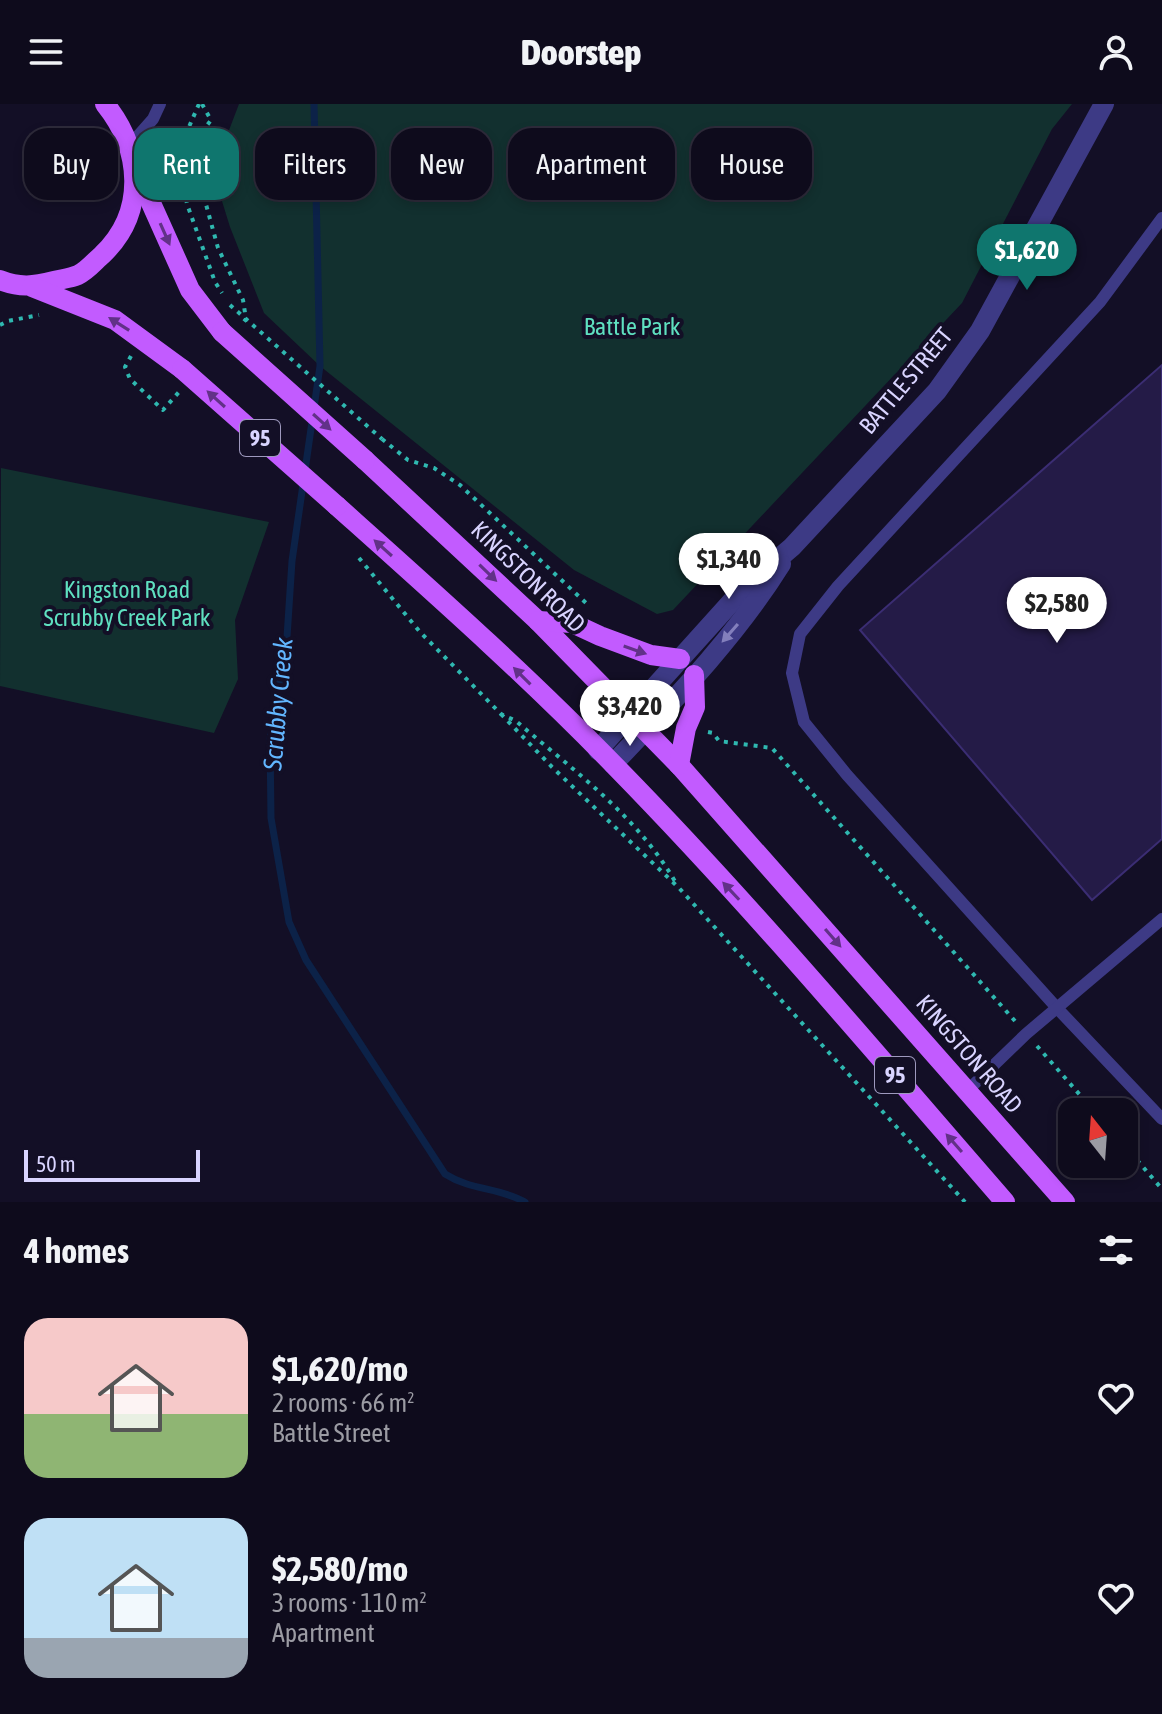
<!DOCTYPE html>
<html lang="en">
<head>
<meta charset="utf-8">
<style>
	:root { --surface:#0e0b1c; --page:#1c1929; --text:#f1f3f6; --muted:#9b9ba3; --line:#2e2b3b; --accent:#0f766e }
	body { margin:0; font-family:"Asap Condensed",sans-serif; background:var(--page); color:var(--text); height:100vh; display:flex; flex-direction:column; font-size:30px; white-space:nowrap }
	* { box-sizing:border-box; margin:0 }
	p { font-size:26px; color:var(--muted) }
	.icon { flex:none; width:44px; height:44px; fill:none; stroke:currentColor; stroke-width:2; stroke-linecap:round; stroke-linejoin:round }
	.map { position:relative; height:1098px; overflow:hidden }
	.side { display:flex; flex-direction:column; background:var(--surface); flex:1 }
	.side>* { flex:none }
	.guide { position:absolute; left:24px; top:24px; width:1114px; height:72px; display:flex; gap:16px }
	.needle { width:52px; rotate:343deg }
	.fabs { position:absolute; left:1058px; top:994px; display:grid; gap:16px }
	.fabs a { display:grid; place-items:center; width:80px; height:80px; border-radius:16px; background:var(--surface); box-shadow:0 4px 12px #0003,0 0 0 2px var(--line); font-size:40px }
	.scale { position:absolute; left:24px; bottom:20px; width:176px; box-sizing:border-box; padding-left:8px; border:4px solid #d9d4ff; border-top:0; font-size:22px; line-height:28px; white-space:nowrap; color:#d9d4ff; -webkit-text-stroke:6px #130f26; paint-order:stroke }
	.price { position:absolute; translate:-50% -68px; padding:0 18px; border-radius:28px; background:#fff; color:#222; font-size:26px; line-height:52px; filter:drop-shadow(0 2px 4px #0008) }
	.price::after { content:''; position:absolute; left:50%; top:48px; width:24px; height:18px; margin-left:-12px; background:inherit; clip-path:polygon(0 0,100% 0,50% 100%) }
	.price.on { background:var(--accent); color:#fff }
	ul { padding:0; list-style:none }
	li { display:flex; align-items:center; gap:24px; height:200px; padding:0 24px }
	li span { display:grid; place-items:center; flex:none; width:224px; height:160px; border-radius:24px; color:#555 }
	li>.icon { margin-inline-start:auto }
	span .icon { width:96px; height:96px; fill:#fffc; stroke-width:1 }
	li b { font-size:34px }
	h2 { display:flex; justify-content:space-between; align-items:center; height:96px; padding:0 24px; font-size:34px }
	.pill { padding:0 28px; border-radius:24px; background:var(--surface); box-shadow:0 4px 12px #0003,0 0 0 2px var(--line); font-size:28px; line-height:72px }
	.pill.on { background:var(--accent); color:#fff }
	header { display:flex; justify-content:space-between; align-items:center; height:104px; padding:0 24px; background:var(--surface); font-size:36px; font-weight:800 }
	.map>svg:first-child { display:block }
	.green { fill:#12302f }
	.lines { fill:none; stroke-linecap:round; stroke-linejoin:round }
	.stream { stroke:#0c2248; stroke-width:7 }
	.building { fill:#241b47; stroke:#3b2d73; stroke-width:2 }
	.path { stroke:#2fb8b0; stroke-width:4; stroke-dasharray:4 6; stroke-linecap:butt }
	.service { stroke:#3d3a85; stroke-width:12 }
	.tertiary { stroke:#3d3a85; stroke-width:20 }
	.primary { stroke:#c25bff; stroke-width:20 }
	.path-bridge { stroke:#2fb8b0; stroke-width:4; stroke-dasharray:4 6; stroke-linecap:butt }
	.primary-bridge { stroke:#c25bff; stroke-width:20 }
	.oneway { fill:#623188 }
	.oneway2 { fill:#837fbc }
	.labels { text-anchor:middle; stroke-width:8; stroke-linejoin:round; paint-order:stroke }
	.shield { fill:#130f26; stroke:#9e99be; stroke-width:2 }
	.shield-label { font-size:22px; font-weight:bold; fill:#d9d4ff }
	.park-label { font-size:24px; fill:#5fe0c0; stroke:#130f26 }
	.street-label { font-size:24px; fill:#d9d4ff; stroke:#130f26 }
	.water-label { font-size:26px; font-style:italic; fill:#62b6ff; stroke:#130f26 }
</style>
</head>
<body>
<header><svg class="icon" aria-label="menu" viewBox="0 0 24 24"><path d="M4 6h16M4 12h16M4 18h16"/></svg>Doorstep<svg class="icon" aria-label="person" viewBox="0 0 24 24"><circle cx="12" cy="8" r="4"/><path d="M4 21q1-7 8-7t8 7"/></svg></header>
<div class="map">
<svg width="1162" height="1098" viewBox="0 0 1162 1098">
	<rect width="100%" height="100%" fill="#130f26"/>
	<g class="green">
		<polygon points="239,0 1072,0 1052,25 962,199 673,506 657,510 574,466 320,262 264,209 230,123 213,68"/>
		<polygon points="1,364 269,418 235,516 238,575 214,629 0,582"/>
	</g>
	<g class="lines">
		<path class="stream" d="M314,0L320,262L292,457L287,533L270,635L271,714L289,818L306,856L445,1070C472,1087 498,1083 525,1098"/>
	</g>
	<polygon class="building" points="1162,261 1162,735 1092,796 860,526"/>
	<g class="lines">
		<g class="path">
			<polyline points="199,0 178,48 187,100 215,178 222,189"/>
			<polyline points="202,0 211,16 197,35 196,64 218,144 243,196 246,215 242,220"/>
			<polyline points="0,221 8,217 39,211"/>
			<polyline points="131,252 125,263 130,275 163,306 179,288"/>
			<polyline points="382,335 408,356 434,364 460,381 587,500"/>
			<path d="M359,454L420,528L501,610L516,617C573,666 640,714 677,781"/>
			<polyline points="501,610 552,663 679,784 965,1098"/>
			<polyline points="708,628 713,629 719,637 772,644 1015,917"/>
			<polyline points="1037,942 1095,1008"/>
			<polyline points="1124,1041 1162,1085"/>
		</g>
		<g class="service">
			<polyline points="130,41 153,15 160,0"/>
			<polyline points="1162,114 1100,198 838,482 800,530 792,569 804,618 847,671 1057,904 1162,1015"/>
			<polyline points="967,987 1026,930 1162,815"/>
		</g>
		<g class="tertiary">
			<polyline points="598,646 744,484 792,443 937,287 980,227 1104,0"/>
			<path d="M613,660C673,597 735,534 781,460"/>
		</g>
		<g class="primary">
			<polyline points="138,70 190,186 222,228"/>
			<path d="M0,176C20,184 34,182 54,177C62,175 71,174 78,171C87,167 95,157 102,151C147,108 142,46 105,0"/>
			<polyline points="32,183 115,216 182,265"/>
			<polyline points="365,356 538,517 679,661 1065,1098"/>
			<path d="M337,402C432,487 528,572 617,664C752,802 878,952 1005,1098"/>
			<polyline points="538,517 572,519 600,532 651,551 680,555"/>
			<polyline points="679,661 686,624 695,603 694,571"/>
		</g>
		<polyline class="path-bridge" points="230,201 382,335"/>
		<g class="primary-bridge">
			<polyline points="222,228 365,356"/>
			<polyline points="182,265 337,402"/>
		</g>
	</g>
	<defs><path id="oneway-solid" d="M-6-.8H1V-3.2L6.5 0L1 3.2V.8H-6Z" transform="scale(2)"/></defs>
	<g class="oneway">
		<use href="#oneway-solid" transform="translate(165 130) rotate(66)"/>
		<use href="#oneway-solid" transform="translate(119 220) rotate(-148)"/>
		<use href="#oneway-solid" transform="translate(216 295) rotate(-138)"/>
		<use href="#oneway-solid" transform="translate(322 318) rotate(42)"/>
		<use href="#oneway-solid" transform="translate(383 444) rotate(-138)"/>
		<use href="#oneway-solid" transform="translate(488 469) rotate(44)"/>
		<use href="#oneway-solid" transform="translate(635 546) rotate(19)"/>
		<use href="#oneway-solid" transform="translate(522 572) rotate(-135)"/>
		<use href="#oneway-solid" transform="translate(731 787) rotate(-133)"/>
		<use href="#oneway-solid" transform="translate(833 834) rotate(49)"/>
		<use href="#oneway-solid" transform="translate(954 1039) rotate(-131)"/>
	</g>
	<use class="oneway2" href="#oneway-solid" transform="translate(730 529) rotate(131)"/>
	<g class="labels">
		<g class="shield">
			<rect x="240" y="316" width="40" height="36" rx="6"/>
			<rect x="875" y="953" width="40" height="36" rx="6"/>
		</g>
		<g class="shield-label">
			<text x="260" y="342">95</text>
			<text x="895" y="979">95</text>
		</g>
		<g class="park-label">
			<text x="632" y="231">Battle Park</text>
			<text x="127" y="494">Kingston Road<tspan x="127" dy="28">Scrubby Creek Park</tspan></text>
		</g>
		<g class="street-label">
			<text transform="translate(906 277) rotate(-50)" y="8">BATTLE STREET</text>
			<text transform="translate(528 473) rotate(44)" y="8">KINGSTON ROAD</text>
			<text transform="translate(969 950) rotate(49)" y="8">KINGSTON ROAD</text>
		</g>
		<g class="water-label">
			<text transform="translate(278 600) rotate(-85)" y="9">Scrubby Creek</text>
		</g>
	</g>
</svg>
<div class="fabs">
<a><svg class="needle" viewBox="-14 -14 28 28"><path d="M0-13l5 13h-10z" fill="#e53935"/><path d="M0 13l5-13h-10z" fill="#9b9ba3"/></svg></a>
</div>
<div class="scale">50 m</div>
<b class="price on" style="left:1027px;top:188px">$1,620</b>
<b class="price" style="left:729px;top:497px">$1,340</b>
<b class="price" style="left:1057px;top:541px">$2,580</b>
<b class="price" style="left:630px;top:644px">$3,420</b>
<div class="guide">
<a class="pill">Buy</a>
<a class="pill on">Rent</a>
<a class="pill">Filters</a>
<a class="pill">New</a>
<a class="pill">Apartment</a>
<a class="pill">House</a>
</div>
</div>
<section class="side">
<h2>4 homes<svg class="icon" aria-label="filters" viewBox="0 0 24 24"><path d="M4 7h16M4 17h16"/><circle cx="9" cy="7" r="2"/><circle cx="15" cy="17" r="2"/></svg></h2>
<ul>
<li><span style="background:linear-gradient(#f6c9c9 60%,#8fb573 0)"><svg class="icon" aria-label="home" viewBox="0 0 24 24"><path d="M3 11l9-7 9 7M6 9v11h12V9"/></svg></span><div><b>$1,620/mo</b><p>2 rooms · 66 m²</p><p>Battle Street</p></div><svg class="icon" aria-label="heart" viewBox="0 0 24 24"><path d="M12 20l-8-8c-3-5 5-10 8-4 3-6 11-1 8 4z"/></svg></li>
<li><span style="background:linear-gradient(#bfe0f5 75%,#9aa5b1 0)"><svg class="icon" aria-label="home" viewBox="0 0 24 24"><path d="M3 11l9-7 9 7M6 9v11h12V9"/></svg></span><div><b>$2,580/mo</b><p>3 rooms · 110 m²</p><p>Apartment</p></div><svg class="icon" aria-label="heart" viewBox="0 0 24 24"><path d="M12 20l-8-8c-3-5 5-10 8-4 3-6 11-1 8 4z"/></svg></li>
</ul>
</section>
</body>
</html>
